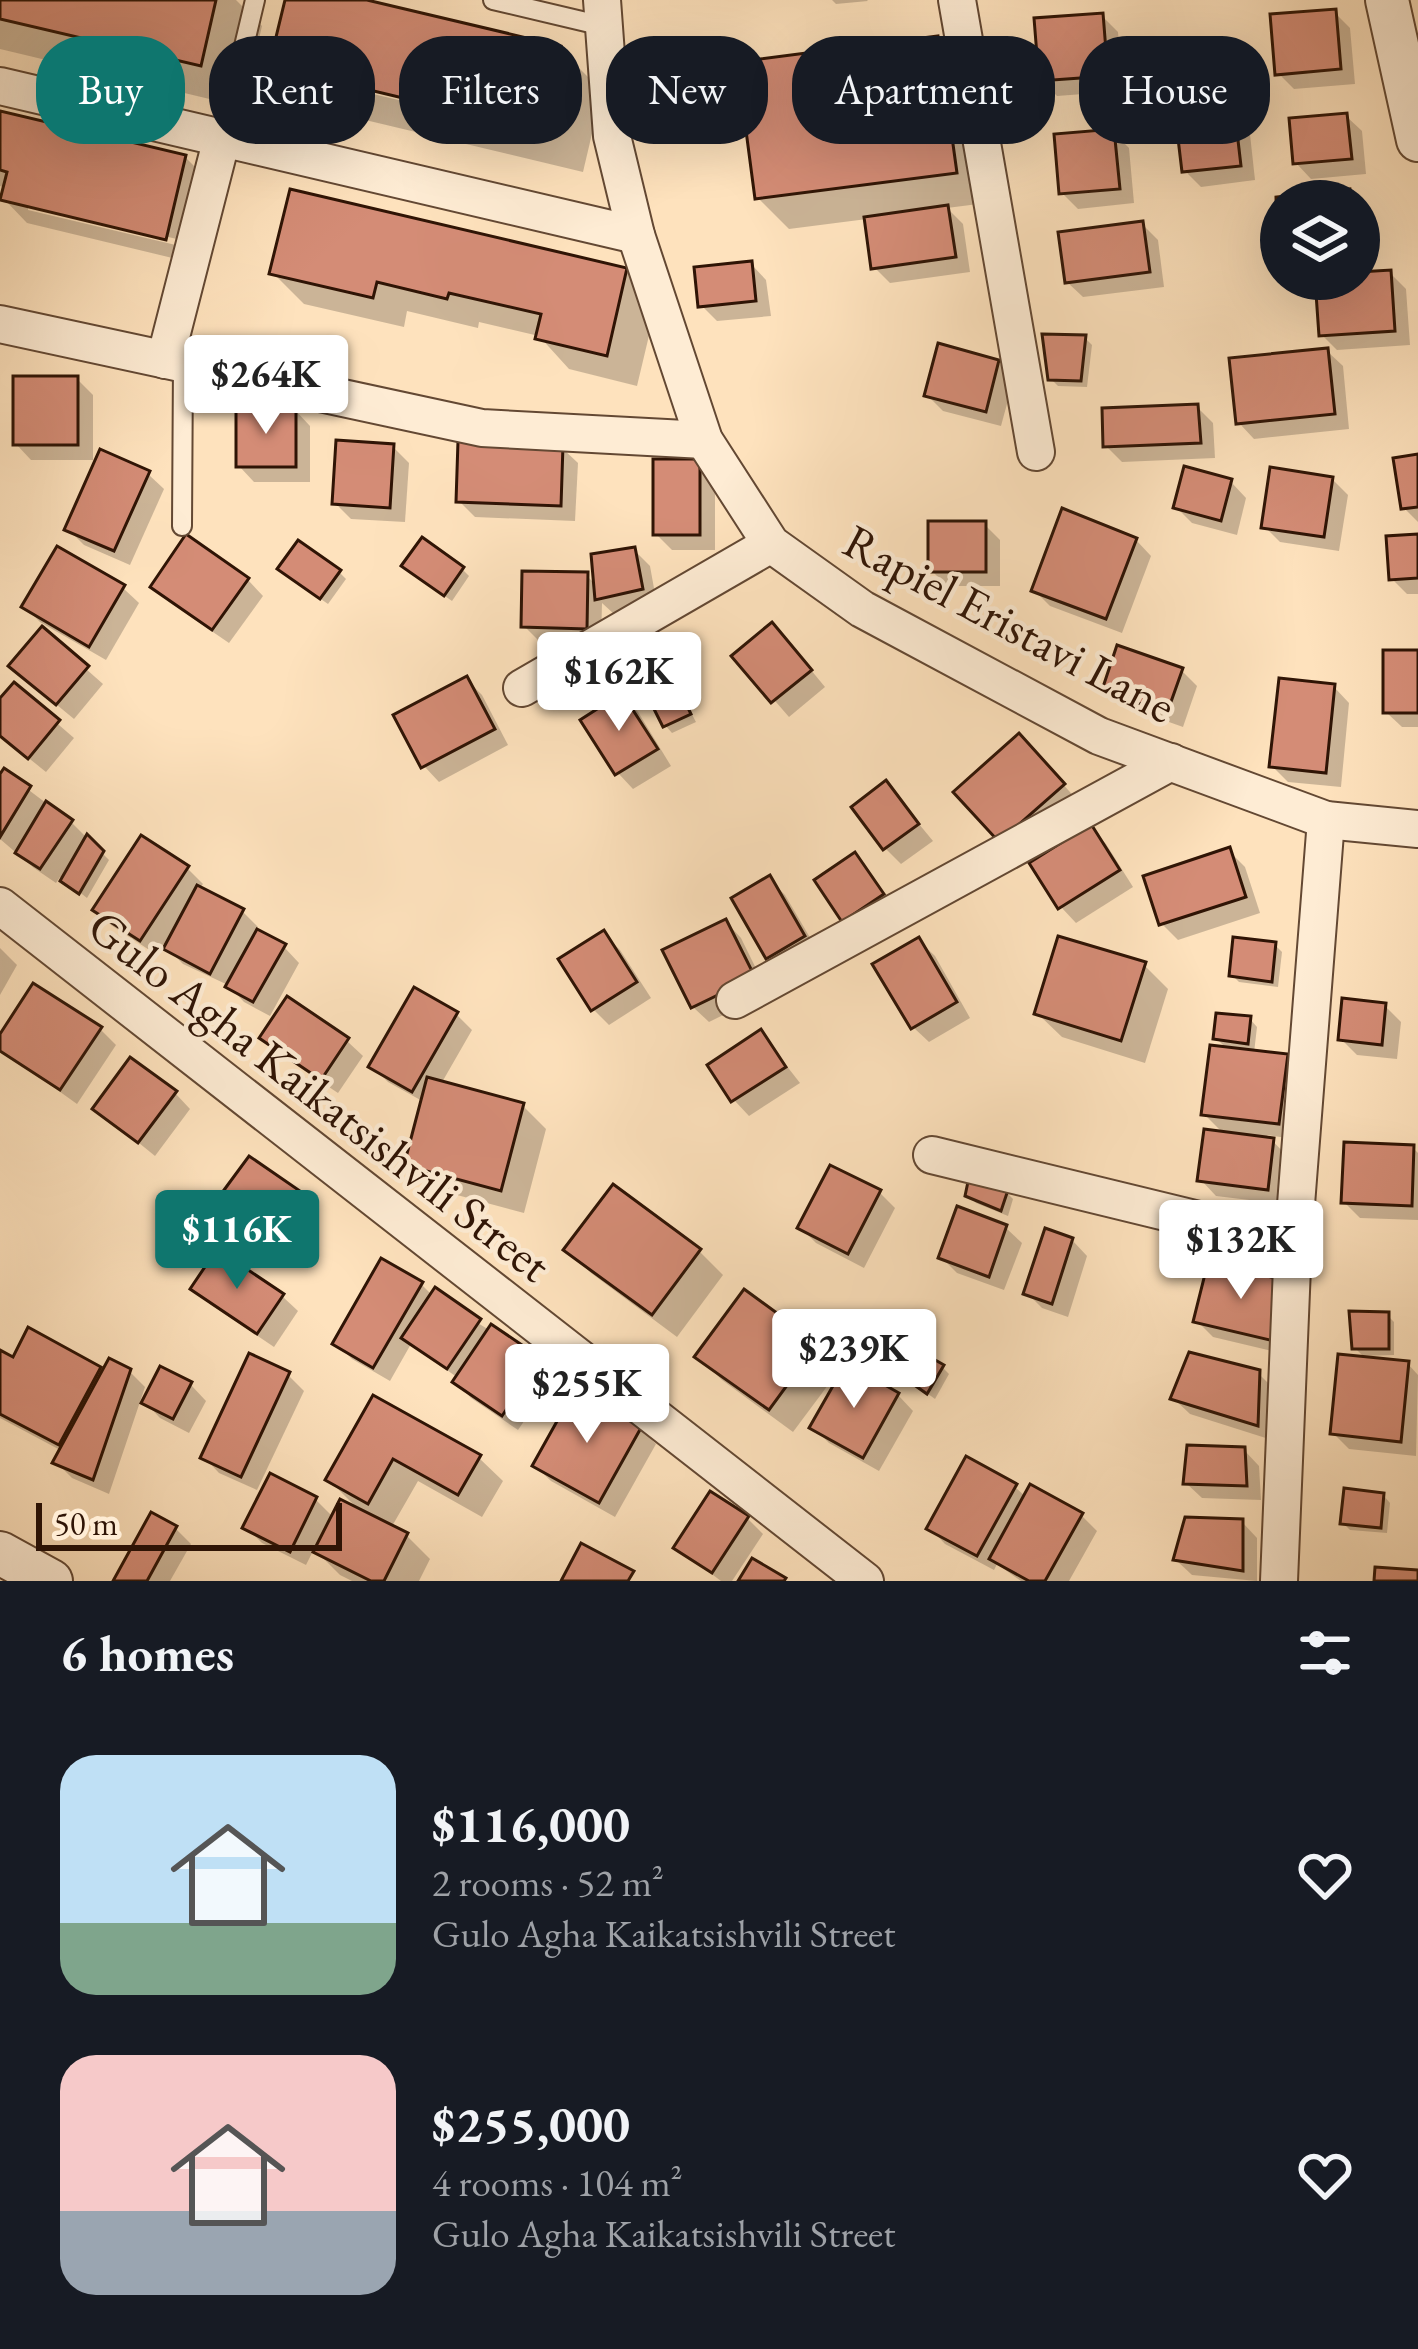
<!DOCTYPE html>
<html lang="en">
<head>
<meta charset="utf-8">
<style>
	:root { --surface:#171b24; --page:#242831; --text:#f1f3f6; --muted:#9ea1a6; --accent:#0f766e }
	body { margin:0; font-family:"EB Garamond",serif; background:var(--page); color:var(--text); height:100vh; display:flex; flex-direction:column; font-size:45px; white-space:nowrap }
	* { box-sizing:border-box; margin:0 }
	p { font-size:39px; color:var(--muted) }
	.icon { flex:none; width:66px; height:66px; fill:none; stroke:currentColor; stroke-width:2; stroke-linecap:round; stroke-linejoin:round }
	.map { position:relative; height:1581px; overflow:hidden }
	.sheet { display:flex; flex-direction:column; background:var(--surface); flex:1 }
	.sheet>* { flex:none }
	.top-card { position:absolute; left:36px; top:36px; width:1347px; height:108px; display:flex; gap:24px }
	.fabs { position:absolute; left:1260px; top:180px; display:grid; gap:24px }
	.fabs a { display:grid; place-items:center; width:120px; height:120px; border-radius:50%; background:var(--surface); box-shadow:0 12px 48px #0002; font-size:60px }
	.scale { position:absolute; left:36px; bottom:30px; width:306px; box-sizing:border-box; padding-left:12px; border:6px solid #2f1405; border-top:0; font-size:33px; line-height:42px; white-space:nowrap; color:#2f1405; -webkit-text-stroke:9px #feecd4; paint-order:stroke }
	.price { position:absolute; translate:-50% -102px; padding:0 27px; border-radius:12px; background:#fff; color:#222; font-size:39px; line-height:78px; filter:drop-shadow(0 3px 6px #0008) }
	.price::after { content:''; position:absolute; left:50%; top:72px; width:36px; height:27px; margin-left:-18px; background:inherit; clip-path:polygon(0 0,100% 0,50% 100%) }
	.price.current { background:var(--accent); color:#fff }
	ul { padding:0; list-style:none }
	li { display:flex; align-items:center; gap:36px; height:300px; padding:0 60px }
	li span { display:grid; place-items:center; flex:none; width:336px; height:240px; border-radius:36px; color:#555 }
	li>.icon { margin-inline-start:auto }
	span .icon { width:144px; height:144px; fill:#fffc; stroke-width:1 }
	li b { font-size:51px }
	h2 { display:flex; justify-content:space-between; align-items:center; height:144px; padding:0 60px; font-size:51px }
	.pill { padding:0 42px; border-radius:48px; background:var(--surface); box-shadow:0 12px 48px #0002; font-size:42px; line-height:108px }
	.pill.current { background:var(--accent); color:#fff }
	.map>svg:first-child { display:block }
	.shadow { fill:#0003; fill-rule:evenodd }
	.building { fill:#d48c76; stroke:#2f1405; stroke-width:3 }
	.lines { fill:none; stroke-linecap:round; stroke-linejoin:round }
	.service-casing { stroke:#634833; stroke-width:22 }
	.minor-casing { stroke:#634833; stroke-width:40 }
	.tertiary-casing { stroke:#634833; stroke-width:46 }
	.service { stroke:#feecd4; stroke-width:18 }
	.minor { stroke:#feecd4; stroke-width:36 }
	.tertiary { stroke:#feecd4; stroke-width:42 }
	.labels { text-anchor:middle; stroke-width:9; stroke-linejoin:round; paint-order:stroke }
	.street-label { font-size:48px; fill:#2f1405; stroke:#feecd4 }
</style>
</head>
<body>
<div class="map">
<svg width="1418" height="1581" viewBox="0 0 1418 1581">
	<rect width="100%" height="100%" fill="#fee2bd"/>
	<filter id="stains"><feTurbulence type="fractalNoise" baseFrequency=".00167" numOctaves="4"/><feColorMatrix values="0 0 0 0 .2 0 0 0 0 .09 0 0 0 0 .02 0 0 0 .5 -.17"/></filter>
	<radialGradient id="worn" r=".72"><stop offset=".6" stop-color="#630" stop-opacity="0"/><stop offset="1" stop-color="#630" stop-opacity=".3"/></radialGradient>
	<g class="shadow">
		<polygon points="0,0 236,0 262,26 243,107 0,49"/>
		<path d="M288,0H354L560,49L602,91L583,172L315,108L272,65ZM318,75L556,131L555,137L318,81Z"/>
		<polygon points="832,0 867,0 868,1 836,4"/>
		<polygon points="1334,12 1350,28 1355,84 1294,89 1278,73"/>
		<polygon points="1102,16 1118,32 1123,91 1057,96 1041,80"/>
		<polygon points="937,39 968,70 986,203 947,208 963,224 970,272 890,283 874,267 867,219 789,229 758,198"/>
		<polygon points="1233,109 1249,125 1255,180 1201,187 1185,171"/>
		<path d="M0,114L185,157L209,181L189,262L27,223L4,199L6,188L0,186ZM28,204L181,240L180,246L28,210Z"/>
		<polygon points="1346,116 1362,131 1366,174 1311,179 1296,163"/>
		<polygon points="1113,132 1129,148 1134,203 1078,209 1062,193"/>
		<polygon points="1359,202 1365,208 1373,261 1359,262"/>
		<polygon points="1142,224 1158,240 1164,287 1083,297 1067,282"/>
		<polygon points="751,264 766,280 771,316 717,321 701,305"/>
		<polygon points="626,271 657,302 637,386 569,369 539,336 479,322 478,328 407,311 404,327 304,304 273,273"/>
		<polygon points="1390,273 1406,289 1410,345 1337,350 1322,335 1318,279 1359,279 1359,275"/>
		<polygon points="1085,338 1092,345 1087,387 1058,386 1051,379"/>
		<polygon points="1327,351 1343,366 1349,429 1254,439 1239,423"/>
		<polygon points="998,362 1014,378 1001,426 943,411 927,395"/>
		<polygon points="77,379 93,395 93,460 31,460 16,444"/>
		<polygon points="1197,407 1213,423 1215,458 1122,462 1106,446"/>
		<polygon points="295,410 310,426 310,482 254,482 239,466"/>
		<polygon points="393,447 409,463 405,522 351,519 335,503"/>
		<polygon points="562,448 578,463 575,521 475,517 459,501"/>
		<polygon points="1418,457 1418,522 1404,508"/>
		<polygon points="699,462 715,478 715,550 672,550 656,534"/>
		<polygon points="148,474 164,489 130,565 84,545 68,529"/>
		<polygon points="1332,479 1348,495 1339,551 1280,542 1264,526"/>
		<polygon points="1231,482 1246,498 1237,535 1192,523 1176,507"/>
		<polygon points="984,524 1000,540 1000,586 947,586 931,570"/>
		<polygon points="1418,537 1418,594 1407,594 1391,578"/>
		<polygon points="1136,540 1151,556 1122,633 1050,606 1034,590"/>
		<polygon points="634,550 650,566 657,605 614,614 602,603 601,643 540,642 524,626 586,575 597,586"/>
		<polygon points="462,569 469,576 452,601 412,573"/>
		<polygon points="339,572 346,579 328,604 288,576"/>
		<polygon points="248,580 263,596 229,643 169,602 153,586"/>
		<polygon points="123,588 139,603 106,660 40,622 24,606"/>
		<polygon points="42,630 103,684 74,719 28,681"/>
		<polygon points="787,641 825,687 789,717 736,656"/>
		<polygon points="1418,653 1418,727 1402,727 1386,712"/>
		<polygon points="666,666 696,722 672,733 665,725"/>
		<polygon points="1182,671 1197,686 1183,727 1121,705 1105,689"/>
		<polygon points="466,679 482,695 508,745 439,782 424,766"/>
		<polygon points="14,686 74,738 46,772 0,735 0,703"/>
		<polygon points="1334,687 1349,703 1341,787 1288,782 1272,766"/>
		<polygon points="622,696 638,712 671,766 633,789 618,773 584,721"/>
		<polygon points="1035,753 1078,801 1001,840"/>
		<polygon points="5,772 71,822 109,860 87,898 60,877 56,883 34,868 0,839 0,779"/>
		<polygon points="886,784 933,841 901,864 885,848"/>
		<polygon points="1091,828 1106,844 1133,887 1076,923 1061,907 1034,864"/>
		<polygon points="1229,851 1245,867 1260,913 1178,940 1162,924"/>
		<polygon points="855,856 898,911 860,936 818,881"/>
		<polygon points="187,868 203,884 199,889 243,912 258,927 256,932 284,947 299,963 270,1016 244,1002 228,985 183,964 163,944 157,955 111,925 96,909"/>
		<polygon points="769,879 785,895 819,953 785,973 769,957"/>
		<polygon points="726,922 741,938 768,993 709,1022 693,1007"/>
		<polygon points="604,934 620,950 651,998 609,1025 593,1009"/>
		<polygon points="919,941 935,956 970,1018 929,1042 913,1027"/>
		<polygon points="1275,945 1282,952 1278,987 1239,982 1232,975"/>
		<polygon points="0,948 17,965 0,995"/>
		<polygon points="1144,965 1168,989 1145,1063 1062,1037 1038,1014"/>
		<polygon points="287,1000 347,1041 363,1056 338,1093 278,1053 262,1037"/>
		<polygon points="1385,1006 1401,1022 1397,1059 1357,1055 1341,1039"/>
		<polygon points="456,1014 472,1030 441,1084 522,1105 546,1129 524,1213 431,1188 407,1164 424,1102 388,1082 372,1066"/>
		<polygon points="1250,1019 1257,1027 1254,1053 1286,1057 1302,1073 1294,1139 1267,1135 1288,1157 1283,1204 1216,1196 1201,1180 1225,1135 1204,1114 1228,1050 1216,1038"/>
		<polygon points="100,1029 116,1045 77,1104 0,1049 0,1039"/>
		<polygon points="761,1033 800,1083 749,1116 734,1100"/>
		<polygon points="175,1093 190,1109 155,1156 96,1108"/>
		<polygon points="1413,1148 1418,1153 1418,1220 1360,1218 1344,1202"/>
		<polygon points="228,1190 298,1193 314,1209 292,1239"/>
		<polygon points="879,1192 895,1208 864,1268 816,1243 801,1228"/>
		<polygon points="1006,1192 1013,1199 1008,1216 976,1203 968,1195"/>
		<polygon points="1006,1228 1022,1243 1004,1290 957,1273 941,1257"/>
		<polygon points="1072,1240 1087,1256 1068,1317 1042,1308 1027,1293"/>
		<polygon points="567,1250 699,1251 723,1275 677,1337 591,1273"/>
		<polygon points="1210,1266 1289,1355 1213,1337 1197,1321"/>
		<polygon points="421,1284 433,1296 539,1360 555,1376 518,1430 471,1398 456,1382 458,1378 411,1344 390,1381 352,1359 336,1343"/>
		<polygon points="194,1288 282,1296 298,1311 274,1347 210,1304"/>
		<polygon points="1387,1315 1394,1322 1394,1355 1363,1356 1355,1348"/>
		<polygon points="816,1345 840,1369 793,1432 722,1380 698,1356"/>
		<polygon points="0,1353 14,1361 99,1369 104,1374 129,1371 145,1387 109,1494 72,1478 56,1462 62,1451 0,1418"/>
		<polygon points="1408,1364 1418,1375 1416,1456 1349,1449 1333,1433"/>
		<polygon points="942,1367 949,1374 935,1399 917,1386"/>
		<polygon points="162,1370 191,1385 206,1401 189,1433 160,1418 145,1402"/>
		<polygon points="1258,1373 1274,1389 1272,1440 1190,1414 1174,1399"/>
		<polygon points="288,1375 304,1391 257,1490 219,1473 204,1457"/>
		<polygon points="898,1395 913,1411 879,1471 829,1443 813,1427"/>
		<polygon points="374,1399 479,1458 503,1481 482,1517 418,1481 391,1528 407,1536 430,1559 419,1581 352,1581 340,1575 314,1549 306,1565 262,1543 246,1527 315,1499 334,1518 361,1512 329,1480"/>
		<polygon points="640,1428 656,1444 615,1517 551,1481 535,1466"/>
		<polygon points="1244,1450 1259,1466 1261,1500 1202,1498 1186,1483"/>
		<polygon points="1015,1487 1026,1497 1081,1515 1097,1531 1069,1581 1021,1581 997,1564 994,1570 945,1544 930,1528"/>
		<polygon points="1383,1495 1390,1503 1387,1533 1350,1530 1343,1523"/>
		<polygon points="747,1518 763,1534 732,1581 721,1581 677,1548"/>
		<polygon points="1242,1522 1257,1538 1257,1581 1192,1575 1176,1560"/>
		<polygon points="175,1528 191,1544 170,1581 117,1581"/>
	</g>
	<g class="building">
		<polygon points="0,0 216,0 201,66 0,19"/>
		<polygon points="285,0 367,0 561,46 541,131 269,66"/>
		<polygon points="1336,9 1341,69 1275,75 1270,14"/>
		<polygon points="1103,13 1108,76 1039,81 1034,18"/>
		<polygon points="938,36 957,173 755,199 737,62"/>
		<polygon points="1234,106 1241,166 1182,172 1175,113"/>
		<polygon points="0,111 186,155 166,240 0,200 7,172 0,170"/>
		<polygon points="1347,113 1352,159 1293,164 1289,118"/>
		<polygon points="1114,129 1120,189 1059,194 1054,134"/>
		<polygon points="290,189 627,268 607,356 535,339 541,314 449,293 447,299 377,282 373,298 269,274"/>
		<polygon points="1350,189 1352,201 1281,201 1281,251 1277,251 1276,197"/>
		<polygon points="948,205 956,257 871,269 864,217"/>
		<polygon points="1143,221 1150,272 1065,283 1058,232"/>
		<polygon points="752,261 756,301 698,307 694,267"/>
		<polygon points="1391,270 1395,331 1319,336 1315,279 1359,279 1359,272"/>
		<polygon points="1042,334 1086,335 1081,381 1048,380"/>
		<polygon points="938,343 999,360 986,412 924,396"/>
		<polygon points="1328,348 1335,414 1236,424 1229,358"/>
		<rect x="13" y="376" width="65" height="69"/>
		<polygon points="1198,404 1201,443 1103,447 1102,408"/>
		<rect x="236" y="407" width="60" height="60"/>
		<polygon points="336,440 394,444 390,508 332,504"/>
		<polygon points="458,441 563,445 561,506 456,502"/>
		<polygon points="100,449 150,471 114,551 64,530"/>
		<polygon points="1418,454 1418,507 1401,509 1393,458"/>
		<rect x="653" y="459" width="47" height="76"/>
		<polygon points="1184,466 1232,479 1221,521 1173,508"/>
		<polygon points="1270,467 1333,477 1324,537 1261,528"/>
		<polygon points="1062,508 1137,538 1106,619 1031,591"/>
		<rect x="928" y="521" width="58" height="51"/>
		<polygon points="186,534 249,578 212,630 150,587"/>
		<polygon points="1418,534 1418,578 1389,580 1386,536"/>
		<polygon points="422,537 464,567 444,596 401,566"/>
		<polygon points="298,540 341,570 320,599 277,569"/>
		<polygon points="57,546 125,585 89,647 21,607"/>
		<polygon points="635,547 643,589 595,600 591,554"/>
		<polygon points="522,571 588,572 587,629 521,627"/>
		<polygon points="772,622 812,670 771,703 731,656"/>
		<polygon points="42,626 89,666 56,705 8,666"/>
		<polygon points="1117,645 1183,668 1167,713 1102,690"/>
		<rect x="1383" y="650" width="35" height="63"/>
		<polygon points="666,663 691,714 663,727 639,679"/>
		<polygon points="467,676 495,729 421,768 393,715"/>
		<polygon points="1279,678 1335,684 1326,773 1269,767"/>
		<polygon points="14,682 60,720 28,759 0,736 0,698"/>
		<polygon points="622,693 658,749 615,775 580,720"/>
		<polygon points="1019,733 1065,784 999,842 953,792"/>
		<polygon points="4,768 31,786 0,837 0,774"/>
		<polygon points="886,780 919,824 883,850 851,807"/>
		<polygon points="46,801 73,820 40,869 15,853"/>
		<polygon points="1091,824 1120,870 1058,909 1029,863"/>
		<polygon points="87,834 104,851 79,894 60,881"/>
		<polygon points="141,835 189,866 140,941 92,910"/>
		<polygon points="1230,847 1246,897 1159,925 1143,876"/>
		<polygon points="855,852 884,894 842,922 814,880"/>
		<polygon points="770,875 805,936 766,959 731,898"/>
		<polygon points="197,885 244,909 210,974 163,949"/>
		<polygon points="726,919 755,977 691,1008 662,950"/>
		<polygon points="257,929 286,944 253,1002 225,987"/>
		<polygon points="604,930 637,982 591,1011 558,959"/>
		<polygon points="1058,936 1146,962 1121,1041 1034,1014"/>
		<polygon points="919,937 957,1002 911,1029 872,964"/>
		<polygon points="1233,937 1276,942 1272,982 1229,976"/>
		<polygon points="33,983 102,1027 60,1090 0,1051 0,1034"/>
		<polygon points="414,987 458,1012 412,1092 368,1067"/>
		<polygon points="287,996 349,1038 321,1080 259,1038"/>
		<polygon points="1342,998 1386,1003 1382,1045 1338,1040"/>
		<polygon points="1216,1013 1251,1016 1248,1044 1213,1039"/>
		<polygon points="761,1029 786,1067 731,1102 707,1065"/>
		<polygon points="1210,1045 1288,1054 1279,1124 1201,1115"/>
		<polygon points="130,1057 177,1091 138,1143 92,1109"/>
		<polygon points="427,1077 524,1103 501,1191 404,1165"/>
		<polygon points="1204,1129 1274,1138 1268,1190 1197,1181"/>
		<polygon points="1344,1142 1414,1145 1412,1206 1341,1203"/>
		<polygon points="249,1156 300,1191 275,1226 224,1190"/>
		<polygon points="830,1165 881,1190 848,1254 797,1228"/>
		<polygon points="969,1177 1008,1190 1001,1211 965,1196"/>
		<polygon points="613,1184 701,1249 652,1315 563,1250"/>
		<polygon points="957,1206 1007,1225 989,1277 938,1258"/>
		<polygon points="1045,1228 1073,1238 1052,1304 1023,1294"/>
		<polygon points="217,1249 284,1294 257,1334 190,1289"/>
		<polygon points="381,1258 423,1282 373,1368 332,1344"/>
		<polygon points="1208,1262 1288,1281 1274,1341 1193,1322"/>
		<polygon points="435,1287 481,1319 447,1369 401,1338"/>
		<polygon points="744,1289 818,1343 769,1410 694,1357"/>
		<polygon points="1349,1311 1389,1312 1389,1349 1352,1349"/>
		<polygon points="491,1324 541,1358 502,1416 452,1382"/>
		<polygon points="28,1327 101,1367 59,1445 0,1414 0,1350 13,1357"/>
		<polygon points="1189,1352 1260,1370 1258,1426 1170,1399"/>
		<polygon points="249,1353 290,1372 241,1477 200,1458"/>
		<polygon points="923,1353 944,1365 927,1394 906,1379"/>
		<polygon points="1338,1354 1409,1361 1401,1442 1330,1434"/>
		<polygon points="109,1358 131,1369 93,1480 52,1463"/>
		<polygon points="846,1363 899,1393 863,1458 809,1428"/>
		<polygon points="160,1366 192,1382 173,1419 141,1403"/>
		<polygon points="575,1389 642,1426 599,1503 532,1466"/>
		<polygon points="373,1395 481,1455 458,1495 393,1459 368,1504 325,1480"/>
		<polygon points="1187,1445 1245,1447 1247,1486 1183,1484"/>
		<polygon points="966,1456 1017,1484 977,1556 926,1529"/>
		<polygon points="270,1473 317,1497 290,1552 242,1528"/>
		<polygon points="1030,1484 1083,1513 1045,1581 1029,1581 989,1559"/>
		<polygon points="1344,1488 1384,1493 1381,1528 1340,1524"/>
		<polygon points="710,1491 749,1516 712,1573 673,1548"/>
		<polygon points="340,1499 408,1533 384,1581 371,1581 313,1552"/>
		<polygon points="151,1512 177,1526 147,1581 113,1581"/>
		<polygon points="1185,1517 1243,1519 1243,1571 1173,1560"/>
		<polygon points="581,1543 634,1571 628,1581 561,1581"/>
		<polygon points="752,1558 786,1578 784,1581 738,1581"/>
		<polygon points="1375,1567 1418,1570 1418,1581 1374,1581"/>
	</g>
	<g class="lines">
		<defs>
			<g id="service">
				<polyline points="493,0 603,26"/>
				<polyline points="222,138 255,0"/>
				<polyline points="182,526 183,363"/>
			</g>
			<g id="minor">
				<polyline points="602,0 612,136 636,235 704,440 771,544 862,609 1099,736 1326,820 1418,829"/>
				<polyline points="957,0 1036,452"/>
				<polyline points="0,86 636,235"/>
				<polyline points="0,324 482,428 704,440"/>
				<polyline points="165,360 222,138"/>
				<polyline points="522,688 771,544"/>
				<polyline points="0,906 865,1581"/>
				<polyline points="735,1000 1171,762"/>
				<polyline points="932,1155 1293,1243"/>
				<polyline points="1279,1581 1293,1243 1326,820"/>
			</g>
			<g id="tertiary">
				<polyline points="1387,0 1418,140"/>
				<polyline points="0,1553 51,1581"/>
			</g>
		</defs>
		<use href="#service" class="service-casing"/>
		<use href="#minor" class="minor-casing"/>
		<use href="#tertiary" class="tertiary-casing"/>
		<use href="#service" class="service"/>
		<use href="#minor" class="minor"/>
		<use href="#tertiary" class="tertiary"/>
	</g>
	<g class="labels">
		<g class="street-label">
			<text transform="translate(1010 623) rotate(28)" y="17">Rapiel Eristavi Lane</text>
			<text transform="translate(320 1095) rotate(38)" y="17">Gulo Agha Kaikatsishvili Street</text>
		</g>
	</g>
	<rect width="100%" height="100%" filter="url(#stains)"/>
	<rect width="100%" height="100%" fill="url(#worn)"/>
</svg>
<div class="fabs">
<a><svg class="icon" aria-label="layers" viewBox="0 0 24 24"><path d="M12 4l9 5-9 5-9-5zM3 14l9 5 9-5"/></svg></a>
</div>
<div class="scale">50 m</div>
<b class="price" style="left:266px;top:437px">$264K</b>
<b class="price" style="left:619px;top:734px">$162K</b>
<b class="price current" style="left:237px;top:1292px">$116K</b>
<b class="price" style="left:1241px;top:1302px">$132K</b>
<b class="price" style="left:854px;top:1411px">$239K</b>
<b class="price" style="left:587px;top:1446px">$255K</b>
<div class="top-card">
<a class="pill current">Buy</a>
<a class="pill">Rent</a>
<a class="pill">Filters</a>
<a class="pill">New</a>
<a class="pill">Apartment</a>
<a class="pill">House</a>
</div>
</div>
<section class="sheet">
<h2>6 homes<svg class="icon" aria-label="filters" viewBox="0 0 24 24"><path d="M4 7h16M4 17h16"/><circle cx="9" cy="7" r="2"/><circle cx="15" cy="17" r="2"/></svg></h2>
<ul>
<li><span style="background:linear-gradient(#bfe0f5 70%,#7fa58c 0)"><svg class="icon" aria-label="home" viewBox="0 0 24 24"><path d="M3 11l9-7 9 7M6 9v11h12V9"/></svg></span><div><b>$116,000</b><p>2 rooms · 52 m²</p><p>Gulo Agha Kaikatsishvili Street</p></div><svg class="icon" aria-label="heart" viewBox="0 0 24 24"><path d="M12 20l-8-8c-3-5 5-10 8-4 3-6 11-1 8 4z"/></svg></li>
<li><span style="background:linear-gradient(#f6c9c9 65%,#9aa5b1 0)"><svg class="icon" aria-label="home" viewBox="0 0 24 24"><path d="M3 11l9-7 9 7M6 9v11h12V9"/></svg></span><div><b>$255,000</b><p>4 rooms · 104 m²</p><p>Gulo Agha Kaikatsishvili Street</p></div><svg class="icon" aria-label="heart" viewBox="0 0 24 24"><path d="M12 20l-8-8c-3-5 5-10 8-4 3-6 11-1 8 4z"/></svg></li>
</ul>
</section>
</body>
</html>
